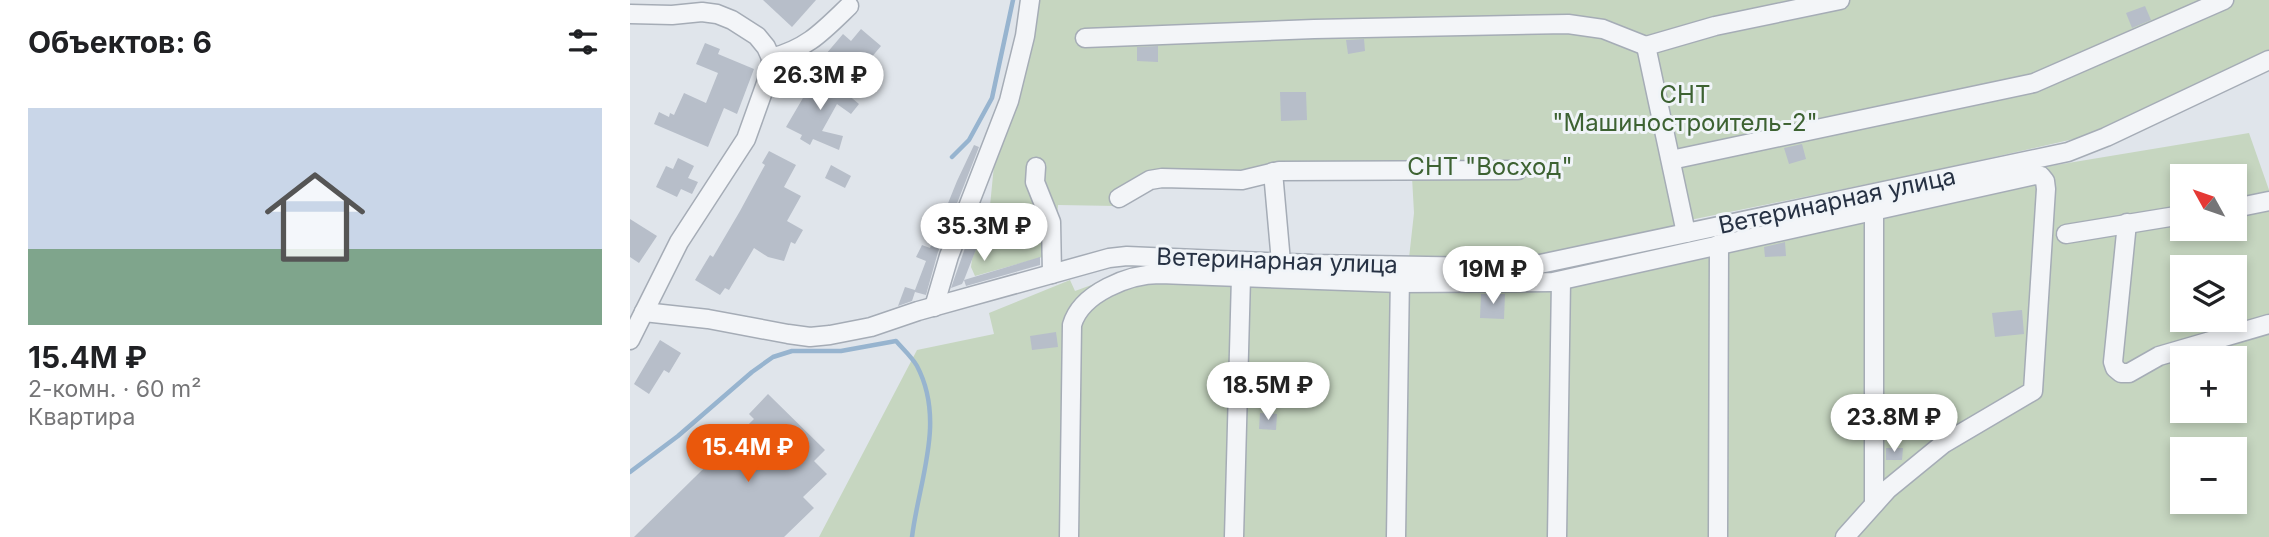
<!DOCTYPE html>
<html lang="ru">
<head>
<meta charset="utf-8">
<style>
	:root { --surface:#fff; --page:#f2f2f2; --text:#202124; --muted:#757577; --line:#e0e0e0; --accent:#ea580c }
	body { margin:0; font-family:Inter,sans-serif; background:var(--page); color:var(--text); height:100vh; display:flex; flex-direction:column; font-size:26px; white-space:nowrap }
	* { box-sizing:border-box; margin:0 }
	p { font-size:23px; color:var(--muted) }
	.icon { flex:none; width:38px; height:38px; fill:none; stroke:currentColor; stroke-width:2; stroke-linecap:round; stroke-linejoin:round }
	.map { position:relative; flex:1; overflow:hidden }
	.details { display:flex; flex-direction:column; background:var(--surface); width:630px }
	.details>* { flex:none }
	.needle { width:46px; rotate:310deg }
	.controls { position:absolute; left:1540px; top:164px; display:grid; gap:14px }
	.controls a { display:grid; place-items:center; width:77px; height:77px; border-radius:0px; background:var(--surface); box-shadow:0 4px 10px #0003; font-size:35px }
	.price { position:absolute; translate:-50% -60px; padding:0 16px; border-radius:24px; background:#fff; color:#222; font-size:23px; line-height:46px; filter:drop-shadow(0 2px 4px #0008) }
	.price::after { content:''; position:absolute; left:50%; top:42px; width:21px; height:16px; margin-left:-10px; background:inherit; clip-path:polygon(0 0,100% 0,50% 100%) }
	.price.on { background:var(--accent); color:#fff }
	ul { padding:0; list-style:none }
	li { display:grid; align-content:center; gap:14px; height:371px; padding:0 28px }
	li+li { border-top:2px solid var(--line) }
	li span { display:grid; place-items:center; height:217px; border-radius:0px; color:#555 }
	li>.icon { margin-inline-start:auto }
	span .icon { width:126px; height:126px; fill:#fffc; stroke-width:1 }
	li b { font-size:30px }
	h2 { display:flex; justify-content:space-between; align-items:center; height:84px; padding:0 28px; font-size:30px }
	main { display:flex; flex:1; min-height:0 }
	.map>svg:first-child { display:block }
	.green { fill:#c6d6c0; fill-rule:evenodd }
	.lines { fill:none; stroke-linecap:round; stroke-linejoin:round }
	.stream { stroke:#97b4cf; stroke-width:4.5 }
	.building { fill:#b7bec9 }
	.minor-casing { stroke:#a5acb6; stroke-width:21 }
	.minor { stroke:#f3f5f8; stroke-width:18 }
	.labels { text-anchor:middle; stroke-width:6; stroke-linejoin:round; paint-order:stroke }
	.park-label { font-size:24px; fill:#3d6232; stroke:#f0f4f8 }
	.street-label { font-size:24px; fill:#273244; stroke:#f0f4f8 }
</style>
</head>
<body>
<main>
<section class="details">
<h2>Объектов: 6<svg class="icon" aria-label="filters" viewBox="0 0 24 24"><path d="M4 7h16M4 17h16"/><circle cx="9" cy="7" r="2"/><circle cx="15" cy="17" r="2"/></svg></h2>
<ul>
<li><span style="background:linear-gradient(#c9d6e8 65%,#7fa58c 0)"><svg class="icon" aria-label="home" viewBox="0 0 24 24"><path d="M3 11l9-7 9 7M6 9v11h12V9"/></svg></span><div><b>15.4M ₽</b><p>2-комн. · 60 m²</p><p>Квартира</p></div></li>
</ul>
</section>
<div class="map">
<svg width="1639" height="537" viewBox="0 0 1639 537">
	<rect width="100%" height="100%" fill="#e0e5eb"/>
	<g class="green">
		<polygon points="406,0 1639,0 1639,52 1457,136 1303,171 1060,220 1043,227 889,259 779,258 784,213 782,177 651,176 639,185 537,182 513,189 512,196 487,206 428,205 425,248 416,256 345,276 341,267 342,259 359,216 365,155 391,91 403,45 401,36"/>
		<path d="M1619,133L1639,190V537H189L287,350L364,334L359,313L440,280L445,291L511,267L773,277H923L1093,236L1420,166ZM1552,177H1605V229H1552ZM1552,268H1605V320H1552ZM1552,359H1605V411H1552ZM1552,450H1605V502H1552Z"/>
	</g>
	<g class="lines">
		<g class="stream">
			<polyline points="322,157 339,140 362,98 383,0"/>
			<path d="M0,472L48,436L122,372L143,357L162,351H211L266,341C273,349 282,357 287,366C316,421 289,480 282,537"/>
		</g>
	</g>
	<g class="building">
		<polygon points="133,0 186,0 162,27"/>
		<polygon points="1515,6 1521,20 1502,28 1496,13"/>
		<polygon points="231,29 251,46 230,71 217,60 212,69 196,54 213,34 221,41"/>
		<polygon points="734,39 735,51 718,54 716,40"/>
		<polygon points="75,43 90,49 88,54 124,69 107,114 94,108 78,147 24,124 29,112 39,117 40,113 44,115 54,93 76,103 88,73 66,64"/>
		<polygon points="528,46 528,62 507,61 507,47"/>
		<polygon points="187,74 204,83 229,104 221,114 207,104 192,131 213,136 209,150 183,139 180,145 170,139 172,135 156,127"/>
		<polygon points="650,92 676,92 677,120 651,121"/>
		<polygon points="1172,144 1176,159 1159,164 1154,148"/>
		<polygon points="344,145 349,147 308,252 296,295 285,292 282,301 268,306 275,287 285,290 296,261 286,257 292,245 300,248 327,181"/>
		<polygon points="139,151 166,165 154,187 171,196 157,221 173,230 165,244 161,242 154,261 138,257 124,248 99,290 95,288 90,295 65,280 80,255 83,257 110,211 135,165 132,163"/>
		<polygon points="48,158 64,166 58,178 68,182 62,194 51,189 47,197 26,187 36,166 43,169"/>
		<polygon points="201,165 221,176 215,188 195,178"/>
		<polygon points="0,219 27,236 9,263 0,257"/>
		<polygon points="343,225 354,229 334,280 410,257 410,265 336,286 334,280 332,284 321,288"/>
		<polygon points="1155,242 1156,256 1135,257 1134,247"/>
		<polygon points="851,294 875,294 874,319 850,318"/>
		<polygon points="1392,310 1394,334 1365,337 1362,313"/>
		<polygon points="426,332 428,347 402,350 400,336"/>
		<polygon points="30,340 51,353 39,373 34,370 19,394 4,384"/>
		<polygon points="138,394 195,450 184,461 197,474 173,497 184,508 154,537 4,537 124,419 119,414"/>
		<rect x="1214" y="398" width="18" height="12"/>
		<polygon points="630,413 647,414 646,430 629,429"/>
		<polygon points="1256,448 1273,448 1272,460 1256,460"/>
	</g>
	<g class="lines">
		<defs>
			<g id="minor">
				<polyline points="0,14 42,15 72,12 87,14 102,20 127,36 136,47 141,58 140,72 116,139 49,242 0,340"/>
				<polyline points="455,38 684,29 938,24 973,29 1016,46"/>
				<path d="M141,58C177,49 193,31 219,6"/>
				<polyline points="1041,160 1404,83 1594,0"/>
				<polyline points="406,167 405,182 421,222 422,274"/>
				<polyline points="643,172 651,262"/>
				<polyline points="489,198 520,180 532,178 612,180 649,171 888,170"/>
				<polyline points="1605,208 1639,201"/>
				<polyline points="1497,223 1483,362 1485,368 1491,373 1499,373 1529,356 1639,324"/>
				<polyline points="1056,233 1016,46 1085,26 1210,0"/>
				<polyline points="1436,234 1552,215"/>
				<polyline points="304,307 319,256 379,101 395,36 400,0"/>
				<polyline points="14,312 78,319 158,334 180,337 200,335 241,327 288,311 479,258 497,256 682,264 854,267 910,264 1438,152 1476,137 1639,60"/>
				<polyline points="1244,504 1244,210"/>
				<path d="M439,537L442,325C451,293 499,274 530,274L770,283L923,282L1405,175L1411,176L1415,181L1416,189L1403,391L1313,444L1258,489L1215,537"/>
				<polyline points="604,537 611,277"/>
				<polyline points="766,537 770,275"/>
				<polyline points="927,537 931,281"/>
				<polyline points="1088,537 1089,244"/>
			</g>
		</defs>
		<use href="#minor" class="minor-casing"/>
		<use href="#minor" class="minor"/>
	</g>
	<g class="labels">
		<g class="park-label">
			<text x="1055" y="103">СНТ<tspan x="1055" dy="28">"Машиностроитель-2"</tspan></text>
			<text x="860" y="175">СНТ "Восход"</text>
		</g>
		<g class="street-label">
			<text transform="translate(1207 201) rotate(-12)" y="8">Ветеринарная улица</text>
			<text transform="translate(647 261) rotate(2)" y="8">Ветеринарная улица</text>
		</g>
	</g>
</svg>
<div class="controls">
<a><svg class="needle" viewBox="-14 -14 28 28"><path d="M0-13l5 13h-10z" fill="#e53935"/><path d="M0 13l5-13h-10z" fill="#757577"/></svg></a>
<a><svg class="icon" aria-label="layers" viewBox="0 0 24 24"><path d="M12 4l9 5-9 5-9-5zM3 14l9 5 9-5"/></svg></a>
<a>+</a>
<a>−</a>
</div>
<b class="price" style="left:190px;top:112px">26.3M ₽</b>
<b class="price" style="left:354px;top:263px">35.3M ₽</b>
<b class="price" style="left:863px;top:306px">19M ₽</b>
<b class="price" style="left:638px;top:422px">18.5M ₽</b>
<b class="price" style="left:1264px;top:454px">23.8M ₽</b>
<b class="price on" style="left:118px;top:484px">15.4M ₽</b>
</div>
</main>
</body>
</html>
